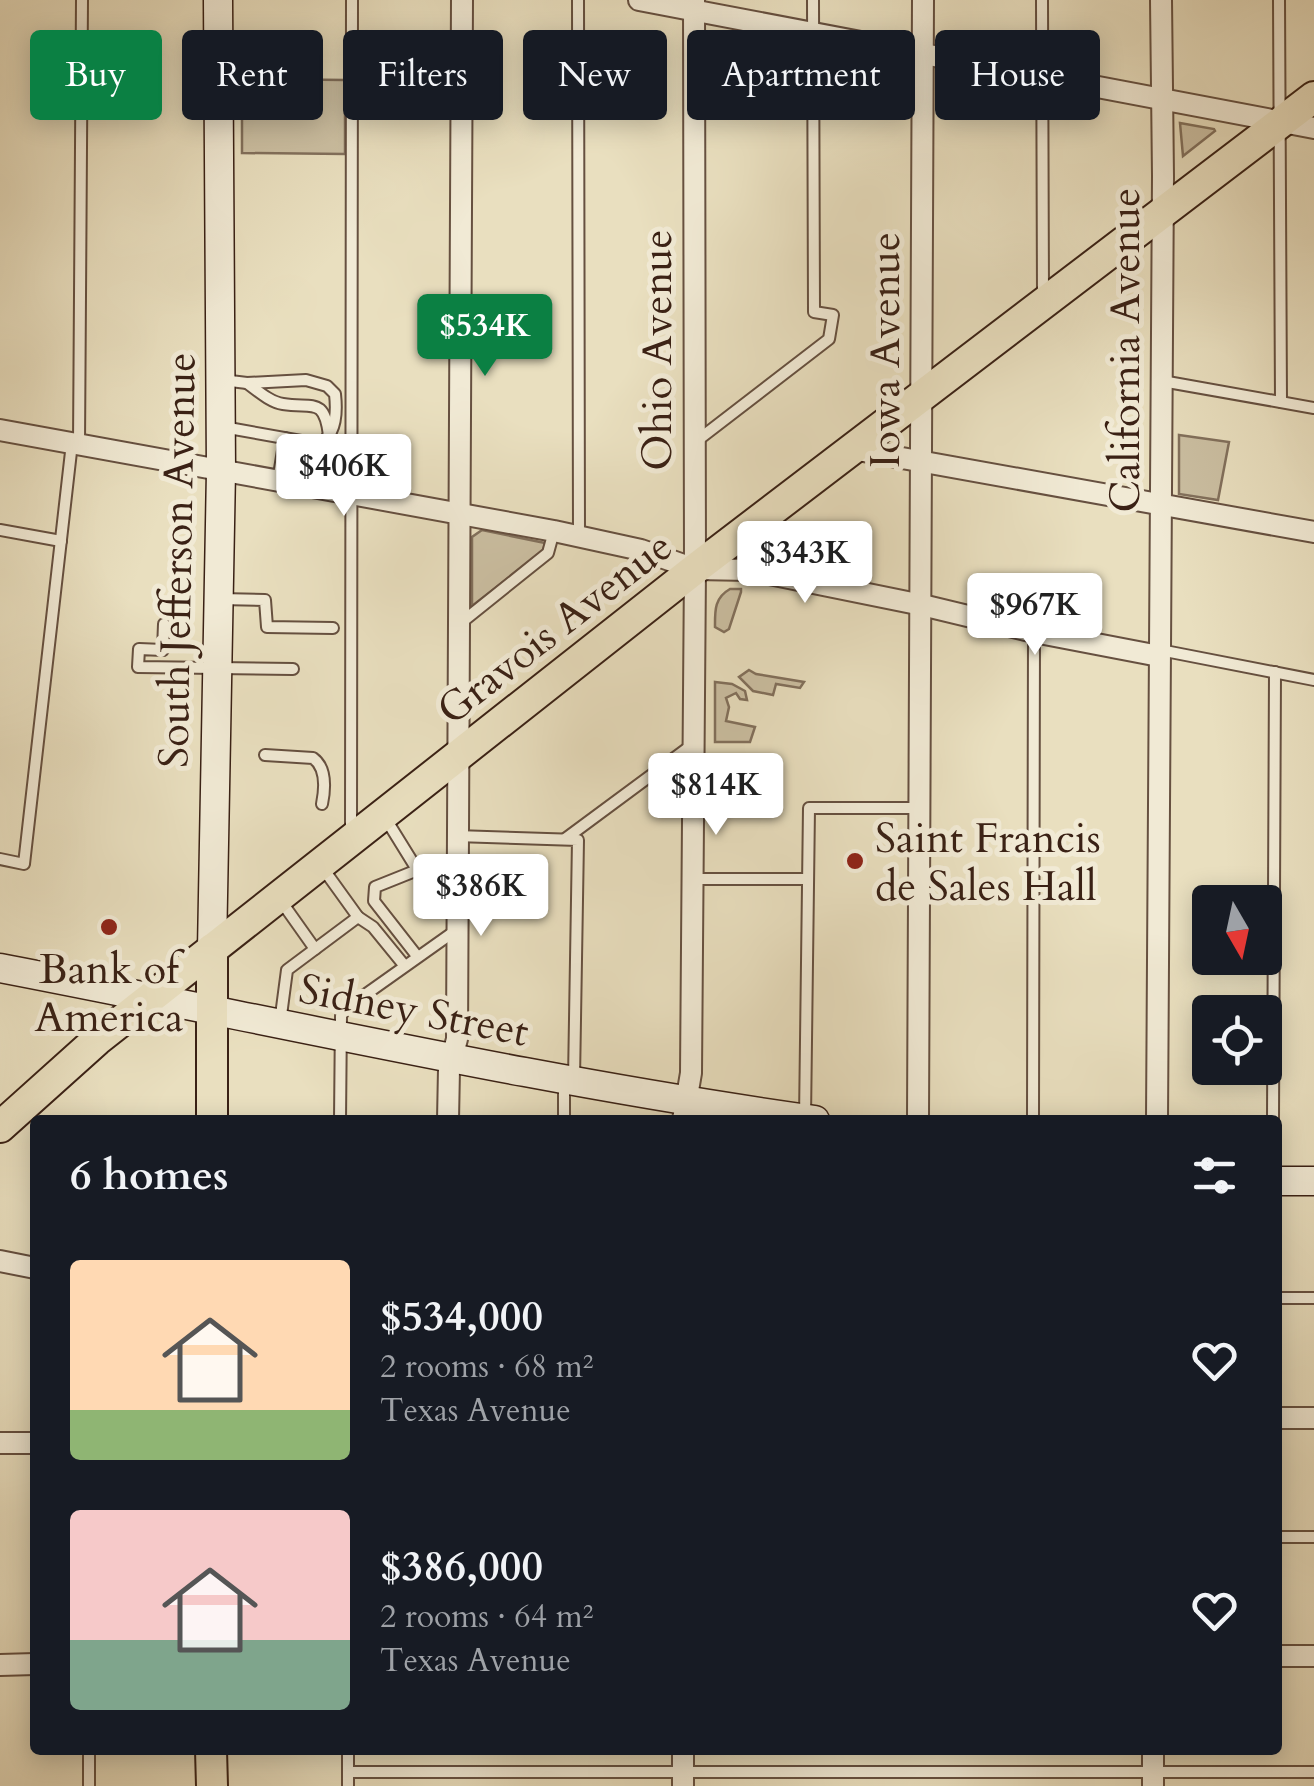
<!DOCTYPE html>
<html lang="en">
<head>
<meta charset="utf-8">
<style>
	:root { --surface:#171b24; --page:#242831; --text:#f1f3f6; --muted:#9ea1a6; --accent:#0b8043 }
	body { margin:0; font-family:Cardo,serif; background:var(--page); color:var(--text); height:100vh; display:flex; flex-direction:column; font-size:38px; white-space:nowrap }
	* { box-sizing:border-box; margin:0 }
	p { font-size:32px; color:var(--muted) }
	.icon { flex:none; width:55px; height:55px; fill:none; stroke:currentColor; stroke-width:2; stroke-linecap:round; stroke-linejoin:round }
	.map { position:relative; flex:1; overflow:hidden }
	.drawer { position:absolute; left:30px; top:1115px; width:1252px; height:640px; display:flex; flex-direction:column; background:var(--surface); border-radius:10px; box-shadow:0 5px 25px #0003 }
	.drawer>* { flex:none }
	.hud { position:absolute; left:30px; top:30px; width:1255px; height:90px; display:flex; gap:20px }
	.needle { width:65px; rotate:171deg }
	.fabs { position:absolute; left:1192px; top:885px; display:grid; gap:20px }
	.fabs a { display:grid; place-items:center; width:90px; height:90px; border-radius:10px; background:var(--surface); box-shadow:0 5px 25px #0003; font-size:50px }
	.price { position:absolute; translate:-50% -85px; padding:0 22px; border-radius:10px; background:#fff; color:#222; font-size:32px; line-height:65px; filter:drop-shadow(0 2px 5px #0008) }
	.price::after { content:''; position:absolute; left:50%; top:60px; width:30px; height:22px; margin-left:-15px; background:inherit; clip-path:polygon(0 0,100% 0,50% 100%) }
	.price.on { background:var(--accent); color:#fff }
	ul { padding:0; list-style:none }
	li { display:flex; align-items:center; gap:30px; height:250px; padding:0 40px }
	li span { display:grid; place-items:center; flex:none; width:280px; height:200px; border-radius:10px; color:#555 }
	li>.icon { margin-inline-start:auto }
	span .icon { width:120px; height:120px; fill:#fffc; stroke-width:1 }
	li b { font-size:42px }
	h2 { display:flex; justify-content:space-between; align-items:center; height:120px; padding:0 40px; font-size:42px }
	.tag { padding:0 35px; border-radius:10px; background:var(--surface); box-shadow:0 5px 25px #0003; font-size:35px; line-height:90px }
	.tag.on { background:var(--accent); color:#fff }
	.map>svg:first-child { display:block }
	.green { fill:#cbbfa2; stroke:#82705c; stroke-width:2.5 }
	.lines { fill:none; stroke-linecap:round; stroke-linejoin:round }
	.lane-casing { stroke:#665040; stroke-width:14 }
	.street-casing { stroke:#665040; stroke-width:24 }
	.secondary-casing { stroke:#3a2115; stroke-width:31 }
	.primary-casing { stroke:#3a2115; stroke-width:34 }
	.lane { stroke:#f1ead5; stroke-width:10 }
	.street { stroke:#f1ead5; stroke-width:20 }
	.secondary { stroke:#f1ead5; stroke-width:28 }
	.primary { stroke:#e9dfbf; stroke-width:30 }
	.poi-dot { fill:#8f2418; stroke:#f1ead5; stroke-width:4 }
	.labels { text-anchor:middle; stroke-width:10; stroke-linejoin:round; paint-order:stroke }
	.street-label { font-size:42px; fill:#3a2115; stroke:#f1ead5 }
	.poi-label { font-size:42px; fill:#3a2115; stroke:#f1ead5; text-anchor:start }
</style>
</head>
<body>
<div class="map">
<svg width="1314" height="1786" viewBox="0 0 1314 1786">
	<rect width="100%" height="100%" fill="#e9dfbf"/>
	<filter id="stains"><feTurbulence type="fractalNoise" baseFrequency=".002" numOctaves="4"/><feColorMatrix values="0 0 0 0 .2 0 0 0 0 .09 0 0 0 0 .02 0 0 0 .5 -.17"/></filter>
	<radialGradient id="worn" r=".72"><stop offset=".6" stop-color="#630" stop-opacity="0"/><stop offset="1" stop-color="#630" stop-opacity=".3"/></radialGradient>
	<g class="green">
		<polygon points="242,79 345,80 345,154 242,153"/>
		<polygon points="1180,123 1214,129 1215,131 1183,156"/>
		<polygon points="1179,435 1229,442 1218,500 1179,494"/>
		<polygon points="482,530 545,543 543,551 472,606 472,537"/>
		<path d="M730,589H741V592L729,629L724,632L715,627C715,611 714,598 730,589Z"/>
		<polygon points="749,670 756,674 804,682 800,688 776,684 773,695 753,691 739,677"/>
		<polygon points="715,682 732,684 745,691 747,700 740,699 736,693 726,698 729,707 726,721 755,727 750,742 715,742"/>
	</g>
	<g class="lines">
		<defs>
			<g id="lane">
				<polyline points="578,0 579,536"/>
				<polyline points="1042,0 1043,294"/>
				<polyline points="1279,0 1281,402"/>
				<path d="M222,380L247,383L306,380L327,386L335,394C337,412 337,436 318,444L223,427"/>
				<polyline points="1162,381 1314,408"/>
				<path d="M247,383C258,391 270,402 283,404C312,409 324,396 329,435"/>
				<polyline points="79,443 82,0"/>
				<polyline points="694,443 829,339 833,315 814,312 813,0"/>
				<polyline points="278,481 285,438"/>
				<polyline points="0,530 61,541"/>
				<polyline points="220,599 265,600 267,627 333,628"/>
				<polyline points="462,622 548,553 554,531"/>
				<polyline points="164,624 163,650 139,649 138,667 293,669"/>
				<polyline points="1160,650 1314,680"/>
				<path d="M265,755L313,758C327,768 325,789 322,804"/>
				<polyline points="384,816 418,871"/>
				<polyline points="351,831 352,0"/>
				<polyline points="456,836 578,840 574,1079"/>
				<polyline points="565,839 692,745"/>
				<polyline points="0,859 24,864 72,443"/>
				<polyline points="691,879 808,879"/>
				<polyline points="281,901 315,949"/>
				<polyline points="358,917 373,927 404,965"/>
				<polyline points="417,956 374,901 375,887 415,871 421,872 432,885 456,888"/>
				<polyline points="280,1023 287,970 358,917 322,867"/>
				<polyline points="805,1118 809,808 920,808"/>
				<polyline points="340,1120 341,1016 345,1009 455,931"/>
				<polyline points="564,1120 564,1081"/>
				<polyline points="1033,1120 1034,632"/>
				<polyline points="1273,1120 1275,672"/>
				<polyline points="1278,1298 1314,1298"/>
				<polyline points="1278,1537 1314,1537"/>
				<polyline points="349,1772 1314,1772"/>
				<polyline points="89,1786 89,1750"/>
				<polyline points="348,1786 348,1750"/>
			</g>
			<g id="street">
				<polyline points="639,0 1314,128"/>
				<polyline points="0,430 554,531 641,550 695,569 750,570 922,605 1034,632 1159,656"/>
				<polyline points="852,449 1314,532"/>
				<polyline points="448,1120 449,1069 457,1039 462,0"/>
				<polyline points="683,1120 691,1073 695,569 694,0"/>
				<polyline points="918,1120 923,0"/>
				<polyline points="1157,1120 1163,176 1161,0"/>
				<polyline points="0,1261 35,1268"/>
				<polyline points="1278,1418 1314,1418"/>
				<polyline points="0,1443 35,1443"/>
				<polyline points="1278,1656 1314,1656"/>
				<polyline points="0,1665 35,1664"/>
				<polyline points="683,1786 683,1750"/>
				<polyline points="1153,1786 1153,1750"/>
			</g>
			<g id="secondary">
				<polyline points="212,949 221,471 218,0"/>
				<path d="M0,968C271,1020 541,1082 815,1120"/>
				<polyline points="1278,1181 1314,1181"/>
			</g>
			<g id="primary">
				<polyline points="212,949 212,1120"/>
				<polyline points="0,1127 97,1040 695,569 1314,97"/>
				<polyline points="211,1750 212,1786"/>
			</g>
		</defs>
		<use href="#lane" class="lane-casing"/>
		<use href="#street" class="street-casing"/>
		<use href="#secondary" class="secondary-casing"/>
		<use href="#primary" class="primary-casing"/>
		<use href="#lane" class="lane"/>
		<use href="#street" class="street"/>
		<use href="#secondary" class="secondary"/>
		<use href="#primary" class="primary"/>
	</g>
	<g class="poi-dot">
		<circle cx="855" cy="861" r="10"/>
		<circle cx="109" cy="927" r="10"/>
	</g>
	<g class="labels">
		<g class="street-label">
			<text transform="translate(656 350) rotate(-90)" y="15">Ohio Avenue</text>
			<text transform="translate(884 350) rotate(-90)" y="15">Iowa Avenue</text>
			<text transform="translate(1124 350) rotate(-90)" y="15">California Avenue</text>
			<text transform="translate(176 560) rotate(-89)" y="15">South Jefferson Avenue</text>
			<text transform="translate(554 627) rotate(-38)" y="15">Gravois Avenue</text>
			<text transform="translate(414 1009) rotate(11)" y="15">Sidney Street</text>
		</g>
		<g class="poi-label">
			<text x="875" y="852">Saint Francis<tspan x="875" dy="48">de Sales Hall</tspan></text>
			<text x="109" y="983" text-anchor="middle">Bank of<tspan x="109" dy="48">America</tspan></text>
		</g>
	</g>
	<rect width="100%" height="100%" filter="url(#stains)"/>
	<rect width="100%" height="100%" fill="url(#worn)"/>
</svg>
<div class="fabs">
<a><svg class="needle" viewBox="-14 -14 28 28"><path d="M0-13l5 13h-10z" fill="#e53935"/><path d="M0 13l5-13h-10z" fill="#9ea1a6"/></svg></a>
<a><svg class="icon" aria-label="locate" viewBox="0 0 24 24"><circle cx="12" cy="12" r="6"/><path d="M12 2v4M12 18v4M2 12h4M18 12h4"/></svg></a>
</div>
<b class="price on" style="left:485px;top:379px">$534K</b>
<b class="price" style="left:344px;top:519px">$406K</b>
<b class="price" style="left:805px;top:606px">$343K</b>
<b class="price" style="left:1035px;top:658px">$967K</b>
<b class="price" style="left:716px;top:838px">$814K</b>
<b class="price" style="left:481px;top:939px">$386K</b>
<div class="hud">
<a class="tag on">Buy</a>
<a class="tag">Rent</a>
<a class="tag">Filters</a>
<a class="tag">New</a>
<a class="tag">Apartment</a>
<a class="tag">House</a>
</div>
<section class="drawer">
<h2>6 homes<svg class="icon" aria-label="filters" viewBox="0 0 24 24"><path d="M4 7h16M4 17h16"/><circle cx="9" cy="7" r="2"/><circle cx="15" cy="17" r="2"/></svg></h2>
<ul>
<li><span style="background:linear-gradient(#ffd9b3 75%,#8fb573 0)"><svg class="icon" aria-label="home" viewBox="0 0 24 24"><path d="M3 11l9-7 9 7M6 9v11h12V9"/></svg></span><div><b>$534,000</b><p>2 rooms · 68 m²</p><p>Texas Avenue</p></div><svg class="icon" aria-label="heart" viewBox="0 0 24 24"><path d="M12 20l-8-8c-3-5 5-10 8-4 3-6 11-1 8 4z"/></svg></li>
<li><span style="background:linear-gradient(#f6c9c9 65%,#7fa58c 0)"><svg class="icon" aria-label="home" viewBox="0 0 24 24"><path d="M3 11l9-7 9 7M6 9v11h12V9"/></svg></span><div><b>$386,000</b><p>2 rooms · 64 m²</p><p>Texas Avenue</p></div><svg class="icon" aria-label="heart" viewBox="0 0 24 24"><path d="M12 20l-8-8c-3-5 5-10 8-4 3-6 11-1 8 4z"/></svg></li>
</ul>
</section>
</div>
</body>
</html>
